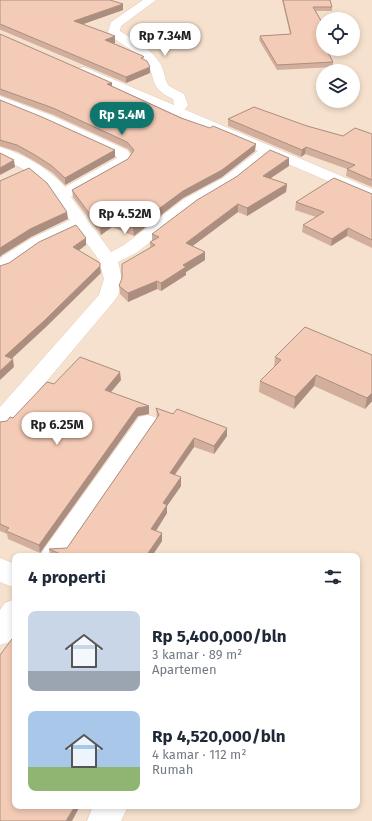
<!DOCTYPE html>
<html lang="id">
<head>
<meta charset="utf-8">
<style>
	:root { --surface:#fff; --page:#f6f6f7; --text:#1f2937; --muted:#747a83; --accent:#0f766e }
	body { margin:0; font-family:"Fira Sans",sans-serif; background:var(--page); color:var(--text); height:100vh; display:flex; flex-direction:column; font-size:15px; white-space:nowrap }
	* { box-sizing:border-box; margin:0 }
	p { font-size:13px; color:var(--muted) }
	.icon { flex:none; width:22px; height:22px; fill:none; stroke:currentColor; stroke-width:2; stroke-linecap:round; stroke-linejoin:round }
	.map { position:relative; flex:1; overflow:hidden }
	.details { position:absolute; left:12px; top:553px; width:348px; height:256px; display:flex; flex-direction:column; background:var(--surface); border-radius:8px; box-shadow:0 2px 6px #0003 }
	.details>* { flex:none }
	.controls { position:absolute; left:316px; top:12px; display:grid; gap:8px }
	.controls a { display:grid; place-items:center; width:44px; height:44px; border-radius:50%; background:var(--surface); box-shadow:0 2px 6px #0003; font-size:20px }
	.price { position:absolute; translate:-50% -34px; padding:0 9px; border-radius:14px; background:#fff; color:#222; font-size:13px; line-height:26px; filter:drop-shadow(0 1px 2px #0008) }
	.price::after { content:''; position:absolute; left:50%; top:24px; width:12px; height:9px; margin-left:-6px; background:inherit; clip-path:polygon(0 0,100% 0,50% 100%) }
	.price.selected { background:var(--accent); color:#fff }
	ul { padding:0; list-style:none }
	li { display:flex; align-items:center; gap:12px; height:100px; padding:0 16px }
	li span { display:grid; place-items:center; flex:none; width:112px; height:80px; border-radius:8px; color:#555 }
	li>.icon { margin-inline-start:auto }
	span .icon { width:48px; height:48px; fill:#fffc; stroke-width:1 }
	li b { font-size:17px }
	h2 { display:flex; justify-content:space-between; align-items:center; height:48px; padding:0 16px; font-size:17px }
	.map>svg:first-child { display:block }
	.residential { fill:#f5e1cd; fill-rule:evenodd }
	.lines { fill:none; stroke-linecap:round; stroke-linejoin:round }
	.minor-casing { stroke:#e4cdbe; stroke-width:1 }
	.tertiary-casing { stroke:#e4cdbe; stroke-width:1 }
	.minor { fill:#fff; fill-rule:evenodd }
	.tertiary { fill:#fff; fill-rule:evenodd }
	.wall { fill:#d2af9d }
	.shaded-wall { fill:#ab8e7f }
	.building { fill:#f4cbb6; stroke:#ab8e7f }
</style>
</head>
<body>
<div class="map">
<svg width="372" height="821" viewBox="0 0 372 821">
	<rect width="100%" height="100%" fill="#fdf0df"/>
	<path class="residential" d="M0,0H372V821H0ZM323,19H353V49H323ZM323,71H353V101H323ZM15,556H357V806H15Z"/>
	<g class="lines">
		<defs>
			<g id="minor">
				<path d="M143,0H156L121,26L120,31C135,41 152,49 161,65C165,72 164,79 169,86L184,94L188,105C183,112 180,116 171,114L169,111L174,105L173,99C145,86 159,75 143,59C133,49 116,43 108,32L111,22Z"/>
				<path d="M0,96L53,116L127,150L133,158L128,165L71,197L111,252L124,245L184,199L223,178L263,147L268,145L273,147L276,150L235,184L196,207L136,253L118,262C122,276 124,287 115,300L8,427L0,429V407L99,295L104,279L99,260L77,230C63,236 48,243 34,251C23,258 13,270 0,273V259L3,256L32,238L70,220C63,210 58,198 50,189C37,174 17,166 0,158V147C22,153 51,170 65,187L117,158L116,156L43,122L0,105Z"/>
				<polygon points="147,415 155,417 158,423 67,556 40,556 44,549 139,417"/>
				<polygon points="0,558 15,564 15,588 0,582"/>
				<polygon points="15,599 15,634 10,642 0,645 0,610 5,603"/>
				<polygon points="93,806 128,806 121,821 87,821"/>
			</g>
			<polygon id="tertiary" points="84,67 372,189 372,200 79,74 77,71 79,68"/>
		</defs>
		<use href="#minor" class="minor-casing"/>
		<use href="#tertiary" class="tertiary-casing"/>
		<use href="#minor" class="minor"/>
		<use href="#tertiary" class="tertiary"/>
	</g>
	<g class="wall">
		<polygon points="0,0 123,10 83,24 115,43 113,43 144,60 150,67 150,73 126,83 1,30 0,30"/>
		<polygon points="282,0 330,0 332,7 332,11 316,11 323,24 323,41 321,42 333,62 333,67 277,70 259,40 260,36 290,34"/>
		<polygon points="0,34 112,83 112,86 255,151 222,177 183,198 134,236 112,227 101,235 73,197 72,190 128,159 132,154 128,149 54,115 0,95"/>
		<polygon points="0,100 115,157 65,185 53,173 36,162 18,152 0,146"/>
		<polygon points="228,119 307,126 343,136 372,134 372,187 346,176 347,169 305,154 301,157 228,126"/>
		<polygon points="289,166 270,178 287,184 286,192 247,216 238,212 192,246 205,252 205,260 186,272 186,275 161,291 157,289 128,302 120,294 119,286 150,247 150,242 152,241 152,234"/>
		<polygon points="372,194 372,248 347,236 331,246 302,232 303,225 316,217 295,210 296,202"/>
		<polygon points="305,327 372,401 365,409 314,386 294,409 259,392 260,381 274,367 275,357"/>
		<polygon points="121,380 111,392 149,414 138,416 40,553 8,539 7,534 0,531 0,422 7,421 13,418 54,384"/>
		<polygon points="156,408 227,436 214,454 194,447 175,475 181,477 181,486 167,506 167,513 156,531 162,541 152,556 50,556 49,549 67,548 157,418"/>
	</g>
	<g class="shaded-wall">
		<polygon points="123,4 123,10 75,27 74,21"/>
		<polygon points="115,36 115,43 105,46 105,40"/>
		<polygon points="150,67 150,73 126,83 126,77"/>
		<polygon points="112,83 112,89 107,84"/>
		<polygon points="256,144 255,151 222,177 183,198 134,236 133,228 183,191"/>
		<polygon points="306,147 305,154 301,157 302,150"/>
		<polygon points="115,150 115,157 65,185 65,178"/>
		<polygon points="289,158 289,166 262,184 263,176"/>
		<polygon points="14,160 15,167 0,175 0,168"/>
		<polygon points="287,184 286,192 247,216 247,208"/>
		<polygon points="238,204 238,212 186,251 186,243"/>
		<polygon points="67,212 68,219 31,237 2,255 0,257 0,248 30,229"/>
		<polygon points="111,220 112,227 101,235 100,228"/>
		<polygon points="348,228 347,236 331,246 332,239"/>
		<polygon points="86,238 86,245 74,254 73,247"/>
		<polygon points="205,252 205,260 186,272 186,275 161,291 161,283 183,265"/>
		<polygon points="100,266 101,273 46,327 6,364 5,356"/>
		<polygon points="157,281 157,289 128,302 128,293"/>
		<polygon points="13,359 14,367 0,380 0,371"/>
		<polygon points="120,372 121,380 106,398 105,390"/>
		<polygon points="316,375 314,386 294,409 295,397"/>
		<polygon points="372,393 372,401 365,409 367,398"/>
		<polygon points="149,406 149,414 138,416 40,553 39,545 137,408"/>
		<polygon points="227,428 227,436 214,454 214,446"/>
		<polygon points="194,438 194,447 170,481 170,473"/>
		<polygon points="181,477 181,486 167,506 167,513 152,537 151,529 163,503"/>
		<polygon points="162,533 162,541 152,556 146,556"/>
		<polygon points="75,806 80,806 72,821 66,821"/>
	</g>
	<g class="building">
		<polygon points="0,0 110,0 123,4 74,21 115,36 105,40 143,56 144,57 141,58 147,61 150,67 126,77 0,24"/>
		<polygon points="283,0 330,0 332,7 313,7 323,24 323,37 319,37 323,44 323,49 326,49 333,62 277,65 260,36 291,34"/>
		<polygon points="0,34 112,83 107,84 181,118 210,128 213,126 256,144 222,170 183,191 133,228 111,220 100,228 72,190 128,159 134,150 127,142 53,108 0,89"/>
		<polygon points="0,100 42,117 115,150 65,178 52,166 35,155 17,145 0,140"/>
		<polygon points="254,107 307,126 343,136 355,128 372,134 372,180 347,169 355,165 306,147 302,150 228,119"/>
		<polygon points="270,150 289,158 263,176 287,184 247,208 238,204 186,243 205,252 183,265 186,267 161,283 157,281 128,293 119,286 122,278 122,264 155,245 150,242 159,237 152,234 197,200 236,177"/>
		<polygon points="0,153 14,160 0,168"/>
		<polygon points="29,168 47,183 67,212 30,229 0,248 0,181"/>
		<polygon points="334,178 372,194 372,240 348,228 332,239 303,225 324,212 296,202"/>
		<polygon points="76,225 86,238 73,247 100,263 100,266 45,320 5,356 13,359 0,371 0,266 9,263 39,242"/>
		<polygon points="305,327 372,355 372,393 367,398 316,375 295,397 260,381 281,360 275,357"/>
		<polygon points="80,357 120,372 105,390 149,406 137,408 39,545 6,531 9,528 0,524 0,422 7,421 10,417 13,418 47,382 54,384"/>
		<polygon points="156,408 173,414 177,409 227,428 214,446 194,438 170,473 181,477 163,503 167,505 151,529 162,533 146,556 65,556 49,549 67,548 159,415"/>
		<polygon points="12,639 15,641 15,806 75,806 66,821 0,821 0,655"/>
	</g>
</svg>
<div class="controls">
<a><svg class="icon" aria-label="locate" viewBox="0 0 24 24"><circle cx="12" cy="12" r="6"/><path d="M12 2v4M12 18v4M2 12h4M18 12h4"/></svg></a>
<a><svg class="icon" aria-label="layers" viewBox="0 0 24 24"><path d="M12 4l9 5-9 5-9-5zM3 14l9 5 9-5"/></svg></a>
</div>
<b class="price" style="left:165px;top:57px">Rp 7.34M</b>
<b class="price selected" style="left:122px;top:136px">Rp 5.4M</b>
<b class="price" style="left:125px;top:235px">Rp 4.52M</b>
<b class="price" style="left:57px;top:446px">Rp 6.25M</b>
<section class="details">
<h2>4 properti<svg class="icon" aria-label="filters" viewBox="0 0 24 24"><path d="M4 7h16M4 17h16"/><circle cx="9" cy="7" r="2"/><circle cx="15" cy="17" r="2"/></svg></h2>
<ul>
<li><span style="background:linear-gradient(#c9d6e8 75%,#9aa5b1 0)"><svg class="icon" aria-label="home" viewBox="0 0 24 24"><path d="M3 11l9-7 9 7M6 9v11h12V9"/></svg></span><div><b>Rp 5,400,000/bln</b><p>3 kamar · 89 m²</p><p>Apartemen</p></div></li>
<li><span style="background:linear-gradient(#a9c7e8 70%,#8fb573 0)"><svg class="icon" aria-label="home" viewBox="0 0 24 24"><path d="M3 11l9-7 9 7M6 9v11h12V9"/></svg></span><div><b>Rp 4,520,000/bln</b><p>4 kamar · 112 m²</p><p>Rumah</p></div></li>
</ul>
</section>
</div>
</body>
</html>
